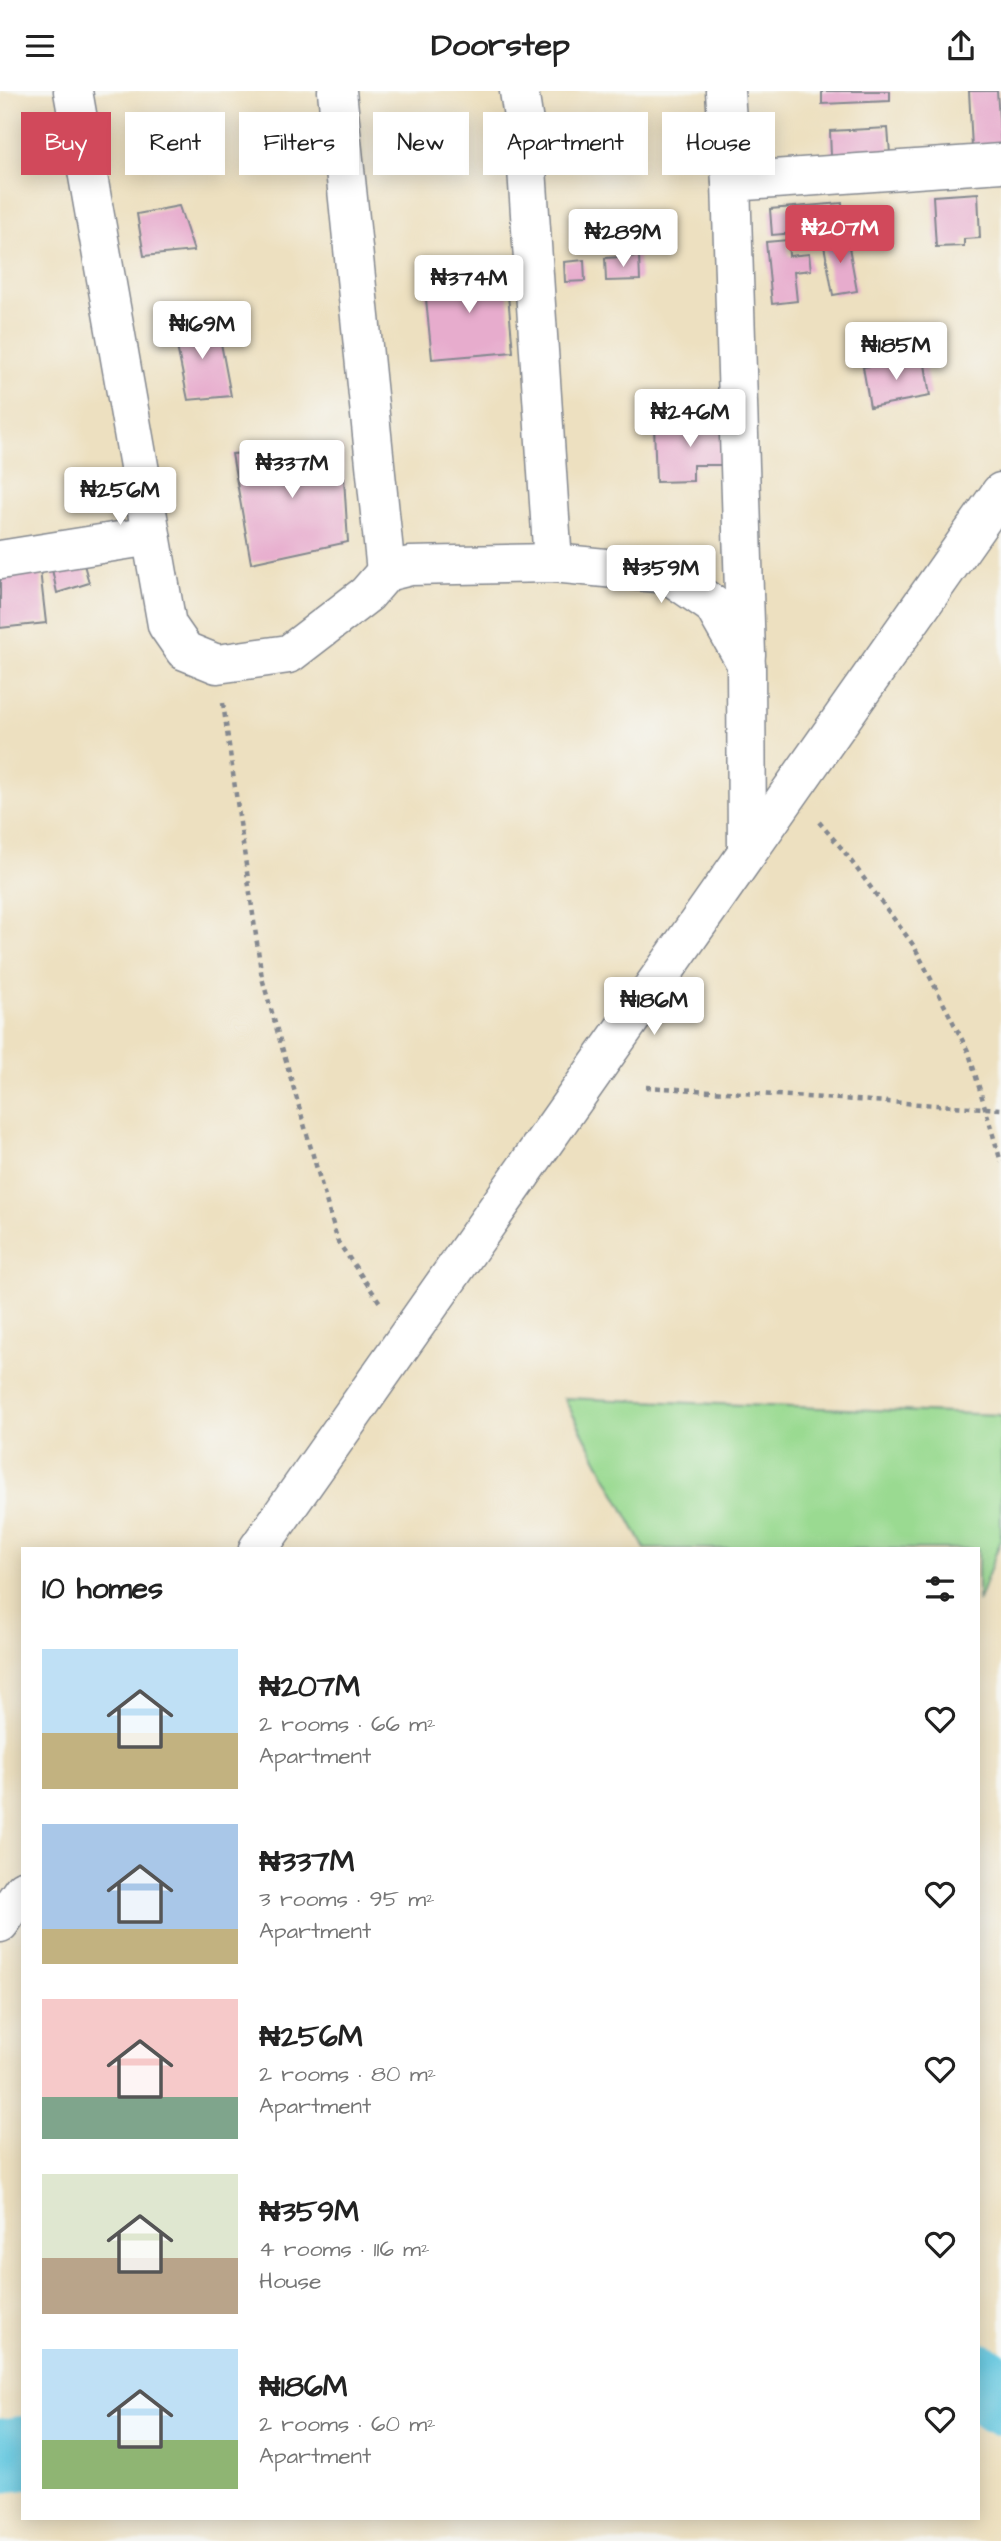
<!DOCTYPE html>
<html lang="en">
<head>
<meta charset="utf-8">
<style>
	:root { --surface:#fff; --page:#f2f2f2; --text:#222; --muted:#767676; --accent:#d1495b }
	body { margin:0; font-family:"Architects Daughter",sans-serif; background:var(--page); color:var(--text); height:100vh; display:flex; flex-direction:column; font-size:26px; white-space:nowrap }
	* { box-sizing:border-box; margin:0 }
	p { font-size:23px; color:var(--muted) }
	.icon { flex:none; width:38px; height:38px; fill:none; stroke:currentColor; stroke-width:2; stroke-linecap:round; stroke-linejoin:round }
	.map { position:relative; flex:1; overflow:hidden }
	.side { position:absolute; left:21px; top:1456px; width:959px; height:973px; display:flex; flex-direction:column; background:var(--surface); border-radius:0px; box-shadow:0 4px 18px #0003 }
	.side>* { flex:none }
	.banner { position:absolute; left:21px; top:21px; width:959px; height:63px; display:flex; gap:14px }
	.price { position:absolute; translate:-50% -60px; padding:0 16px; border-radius:7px; background:#fff; color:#222; font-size:23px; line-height:46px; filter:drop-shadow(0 2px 4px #0008) }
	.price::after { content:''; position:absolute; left:50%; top:42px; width:21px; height:16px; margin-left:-10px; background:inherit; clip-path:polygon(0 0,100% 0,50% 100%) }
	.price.on { background:var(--accent); color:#fff }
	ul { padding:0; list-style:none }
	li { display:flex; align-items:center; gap:21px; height:175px; padding:0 21px }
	li span { display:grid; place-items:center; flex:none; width:196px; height:140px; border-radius:0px; color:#555 }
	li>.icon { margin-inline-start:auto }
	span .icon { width:84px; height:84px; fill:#fffc; stroke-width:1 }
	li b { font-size:30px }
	h2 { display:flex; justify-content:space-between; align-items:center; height:84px; padding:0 21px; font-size:30px }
	.pill { padding:0 24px; border-radius:0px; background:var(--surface); box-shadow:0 4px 18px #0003; font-size:24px; line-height:63px }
	.pill.on { background:var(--accent); color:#fff }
	header { display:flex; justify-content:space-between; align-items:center; height:91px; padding:0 21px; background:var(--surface); font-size:32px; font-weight:700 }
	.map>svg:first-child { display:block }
	.green { fill:#9ada91; stroke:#5a8478; stroke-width:2 }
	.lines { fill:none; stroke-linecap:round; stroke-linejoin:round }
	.river { stroke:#62c7e0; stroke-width:74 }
	.building { fill:#e7accd }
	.minor-casing { stroke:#84888f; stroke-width:41 }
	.secondary-casing { stroke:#84888f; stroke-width:41 }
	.path { stroke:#84888f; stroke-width:4.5; stroke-dasharray:5 5; stroke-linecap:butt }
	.minor { stroke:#fff; stroke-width:38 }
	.secondary { stroke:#fff; stroke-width:38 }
</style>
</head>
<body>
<header><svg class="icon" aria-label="menu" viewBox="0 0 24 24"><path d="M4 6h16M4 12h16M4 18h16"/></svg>Doorstep<svg class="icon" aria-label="share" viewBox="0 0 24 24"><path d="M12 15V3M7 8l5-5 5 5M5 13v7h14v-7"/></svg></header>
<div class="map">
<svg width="1001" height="2450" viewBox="0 0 1001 2450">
	<rect width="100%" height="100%" fill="#f6f6f2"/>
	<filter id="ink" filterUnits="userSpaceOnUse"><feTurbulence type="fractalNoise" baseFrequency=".0143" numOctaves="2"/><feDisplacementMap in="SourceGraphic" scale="14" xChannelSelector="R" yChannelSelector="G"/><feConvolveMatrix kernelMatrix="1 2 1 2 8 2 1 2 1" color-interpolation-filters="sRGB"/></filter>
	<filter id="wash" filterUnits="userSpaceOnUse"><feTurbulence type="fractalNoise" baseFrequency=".00686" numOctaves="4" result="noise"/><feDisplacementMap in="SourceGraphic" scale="28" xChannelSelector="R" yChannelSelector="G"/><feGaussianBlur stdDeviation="1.57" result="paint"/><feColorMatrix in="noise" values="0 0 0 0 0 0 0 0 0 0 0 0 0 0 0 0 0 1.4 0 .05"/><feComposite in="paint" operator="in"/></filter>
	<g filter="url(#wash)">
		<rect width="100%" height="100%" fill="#ede0c0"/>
		<polygon class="green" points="564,1307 1001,1324 1001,1448 978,1511 978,1458 645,1458"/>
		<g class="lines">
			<g class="river">
				<polyline points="978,2289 1001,2307"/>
				<polyline points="0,2365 23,2362"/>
			</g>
		</g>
		<g id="blocks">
			<g class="building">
				<polygon points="822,0 890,0 890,10 822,13"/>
				<polygon points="969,0 997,0 1001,55 972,57"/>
				<polygon points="888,37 890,63 831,66 830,40"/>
				<polygon points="978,102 980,147 964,148 964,155 936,156 933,105"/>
				<polygon points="842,112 844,136 825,138 826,147 810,148 807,141 772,144 770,118"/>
				<polygon points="179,115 194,160 144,165 137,123"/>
				<polygon points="847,145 857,200 833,204 823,149"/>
				<polygon points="788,149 789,165 809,163 811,179 794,181 797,210 772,213 766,151"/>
				<polygon points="639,165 640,189 606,190 605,167"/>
				<polygon points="584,169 585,190 565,191 564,171"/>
				<polygon points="506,181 513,261 432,268 424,188"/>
				<polygon points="217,231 231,305 188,309 173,236"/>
				<polygon points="924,267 930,305 870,316 863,276"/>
				<polygon points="730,333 731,374 693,374 693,390 656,391 654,334"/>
				<polygon points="342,355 348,451 251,472 232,363"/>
				<polygon points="82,466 89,492 57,502 52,478"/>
				<polygon points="39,470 46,532 0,537 0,476"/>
			</g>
		</g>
	</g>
	<g filter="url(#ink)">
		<use href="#blocks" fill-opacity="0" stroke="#84888f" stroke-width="2"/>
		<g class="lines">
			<defs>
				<g id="minor">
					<polyline points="73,0 167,534 185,560 217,573 289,563 367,503 386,481 410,475 553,472 668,483 713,514 746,572 747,762"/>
					<polyline points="337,0 386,481"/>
					<polyline points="519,0 524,32 553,472"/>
					<polyline points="725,0 731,91 746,564"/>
					<polyline points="731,91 1001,72"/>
					<polyline points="0,469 151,445"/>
				</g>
				<g id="secondary">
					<polyline points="258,1458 1001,401"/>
					<polyline points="0,1832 23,1799"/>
				</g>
			</defs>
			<use href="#minor" class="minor-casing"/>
			<use href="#secondary" class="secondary-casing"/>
			<g class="path">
				<polyline points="223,612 262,887 338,1151 381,1213"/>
				<polyline points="819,731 843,759 914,855 969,962 1001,1071"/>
				<polyline points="646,996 1001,1018"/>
			</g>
			<use href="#minor" class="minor"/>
			<use href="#secondary" class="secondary"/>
		</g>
	</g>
</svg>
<b class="price on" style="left:840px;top:174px">₦207M</b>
<b class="price" style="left:623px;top:178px">₦289M</b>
<b class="price" style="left:469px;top:224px">₦374M</b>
<b class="price" style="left:202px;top:270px">₦169M</b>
<b class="price" style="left:896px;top:291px">₦185M</b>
<b class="price" style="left:690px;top:358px">₦246M</b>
<b class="price" style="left:292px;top:409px">₦337M</b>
<b class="price" style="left:120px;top:436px">₦256M</b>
<b class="price" style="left:661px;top:514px">₦359M</b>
<b class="price" style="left:654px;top:946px">₦186M</b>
<div class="banner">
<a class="pill on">Buy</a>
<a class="pill">Rent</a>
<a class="pill">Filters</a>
<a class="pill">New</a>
<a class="pill">Apartment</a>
<a class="pill">House</a>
</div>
<section class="side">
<h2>10 homes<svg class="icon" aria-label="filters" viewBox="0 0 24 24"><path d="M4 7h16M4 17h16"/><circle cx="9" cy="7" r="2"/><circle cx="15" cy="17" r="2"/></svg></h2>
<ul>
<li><span style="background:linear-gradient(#bfe0f5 60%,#c2b280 0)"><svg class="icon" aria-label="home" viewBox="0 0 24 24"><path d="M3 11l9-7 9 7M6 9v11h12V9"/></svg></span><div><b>₦207M</b><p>2 rooms · 66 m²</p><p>Apartment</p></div><svg class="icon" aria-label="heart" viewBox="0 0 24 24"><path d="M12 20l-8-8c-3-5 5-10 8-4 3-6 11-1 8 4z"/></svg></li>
<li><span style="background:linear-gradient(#a9c7e8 75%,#c2b280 0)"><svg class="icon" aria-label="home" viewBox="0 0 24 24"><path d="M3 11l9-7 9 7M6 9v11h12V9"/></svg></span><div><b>₦337M</b><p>3 rooms · 95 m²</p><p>Apartment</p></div><svg class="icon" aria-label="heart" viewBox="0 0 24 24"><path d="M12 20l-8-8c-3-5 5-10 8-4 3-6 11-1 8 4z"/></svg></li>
<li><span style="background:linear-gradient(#f6c9c9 70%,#7fa58c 0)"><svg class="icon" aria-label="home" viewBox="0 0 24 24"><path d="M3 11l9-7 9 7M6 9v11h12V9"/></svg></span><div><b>₦256M</b><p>2 rooms · 80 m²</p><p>Apartment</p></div><svg class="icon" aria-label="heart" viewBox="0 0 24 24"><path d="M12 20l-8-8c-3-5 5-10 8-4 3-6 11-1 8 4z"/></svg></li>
<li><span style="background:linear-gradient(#dfe7d0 60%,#b9a48a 0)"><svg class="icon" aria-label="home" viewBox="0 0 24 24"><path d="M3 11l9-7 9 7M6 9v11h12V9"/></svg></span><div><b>₦359M</b><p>4 rooms · 116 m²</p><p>House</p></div><svg class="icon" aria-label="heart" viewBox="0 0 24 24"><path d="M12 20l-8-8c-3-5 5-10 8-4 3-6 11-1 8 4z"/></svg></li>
<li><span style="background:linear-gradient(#bfe0f5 65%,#8fb573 0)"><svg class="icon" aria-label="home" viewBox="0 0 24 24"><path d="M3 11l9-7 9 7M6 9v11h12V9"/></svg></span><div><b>₦186M</b><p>2 rooms · 60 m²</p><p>Apartment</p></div><svg class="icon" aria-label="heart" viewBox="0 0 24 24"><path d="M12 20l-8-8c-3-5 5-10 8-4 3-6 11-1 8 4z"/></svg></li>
</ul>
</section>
</div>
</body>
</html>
